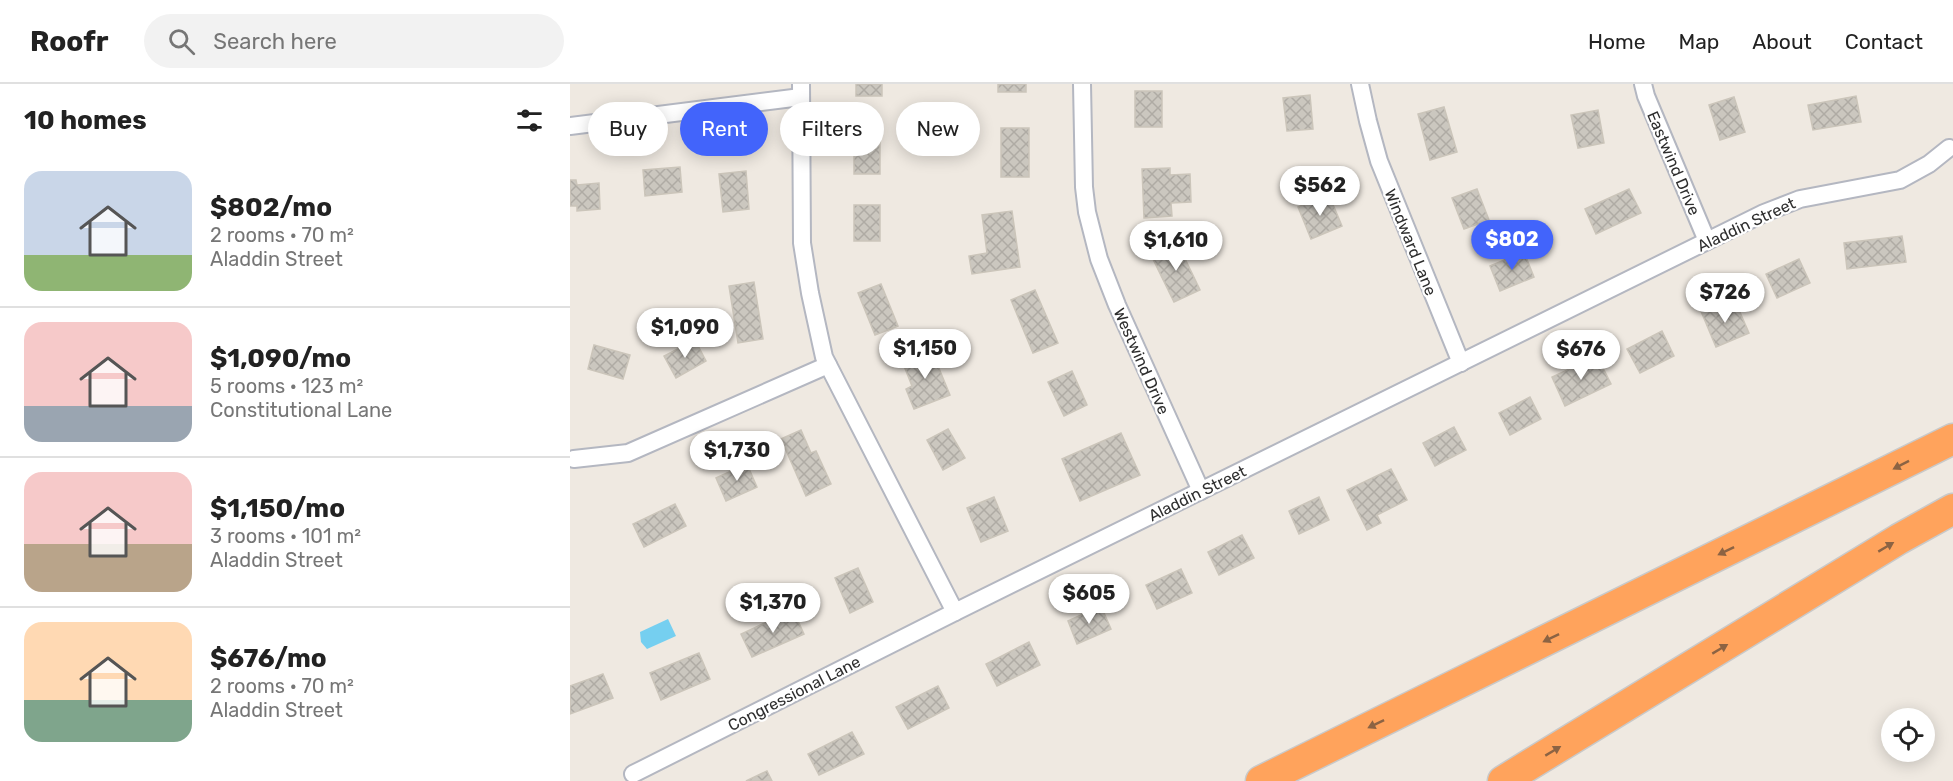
<!DOCTYPE html>
<html lang="en">
<head>
<meta charset="utf-8">
<style>
	:root { --surface:#fff; --page:#f2f2f2; --text:#222; --muted:#767676; --line:#e0e0e0; --accent:#4264fb }
	body { margin:0; font-family:Rubik,sans-serif; background:var(--page); color:var(--text); height:100vh; display:flex; flex-direction:column; font-size:22px; white-space:nowrap }
	* { box-sizing:border-box; margin:0 }
	p { font-size:20px; color:var(--muted) }
	.icon { flex:none; width:33px; height:33px; fill:none; stroke:currentColor; stroke-width:2; stroke-linecap:round; stroke-linejoin:round }
	.map { position:relative; flex:1; overflow:hidden }
	.panel { display:flex; flex-direction:column; background:var(--surface); width:570px }
	.panel>* { flex:none }
	.banner { position:absolute; left:18px; top:18px; width:570px; height:54px; display:flex; gap:12px }
	.fabs { position:absolute; left:1311px; top:624px; display:grid; gap:12px }
	.fabs a { display:grid; place-items:center; width:54px; height:54px; border-radius:50%; background:var(--surface); box-shadow:0 3px 15px #0003; font-size:30px }
	.price { position:absolute; translate:-50% -51px; padding:0 14px; border-radius:21px; background:#fff; color:#222; font-size:20px; line-height:39px; filter:drop-shadow(0 2px 3px #0008) }
	.price::after { content:''; position:absolute; left:50%; top:36px; width:18px; height:14px; margin-left:-9px; background:inherit; clip-path:polygon(0 0,100% 0,50% 100%) }
	.price.selected { background:var(--accent); color:#fff }
	ul { padding:0; list-style:none }
	li { display:flex; align-items:center; gap:18px; height:150px; padding:0 24px }
	li+li { border-top:2px solid var(--line) }
	li span { display:grid; place-items:center; flex:none; width:168px; height:120px; border-radius:18px; color:#555 }
	li>.icon { margin-inline-start:auto }
	span .icon { width:72px; height:72px; fill:#fffc; stroke-width:1 }
	li b { font-size:26px }
	h2 { display:flex; justify-content:space-between; align-items:center; height:72px; padding:0 24px; font-size:26px }
	.chip { padding:0 21px; border-radius:27px; background:var(--surface); box-shadow:0 3px 15px #0003; font-size:21px; line-height:54px }
	.chip.selected { background:var(--accent); color:#fff }
	header { display:flex; align-items:center; gap:36px; box-sizing:border-box; height:84px; padding:0 30px; background:var(--surface); border-bottom:2px solid var(--line) }
	header strong { font-size:28px }
	nav { display:flex; gap:33px; margin-inline-start:auto; font-size:21px }
	.search { width:420px; height:54px; background:var(--page); display:flex; align-items:center; gap:15px; box-sizing:border-box; padding:0 21px; border-radius:33px; color:var(--muted); font-size:22px }
	main { display:flex; flex:1; min-height:0 }
	.map>svg:first-child { display:block }
	.water { fill:#75cff0 }
	.building { fill:url(#building-cross-hatch); stroke:#cbc5ba; stroke-width:1.5 }
	.lines { fill:none; stroke-linecap:round; stroke-linejoin:round }
	.minor-casing { stroke:#b4b7c1; stroke-width:20 }
	.motorway-casing { stroke:#c9c9c9; stroke-width:33 }
	.minor { stroke:#fff; stroke-width:16 }
	.motorway { stroke:#ffa35c; stroke-width:30 }
	.oneway { fill:#8c6343 }
	.labels { text-anchor:middle; stroke-width:4.5; stroke-linejoin:round; paint-order:stroke }
	.street-label { font-size:16px; fill:#2e2e2e; stroke:#fff }
</style>
</head>
<body>
<header>
<strong>Roofr</strong>
<div class="search"><svg class="icon" aria-label="search" viewBox="0 0 24 24"><circle cx="10" cy="10" r="6"/><path d="M15 15l6 6"/></svg>Search here</div>
<nav><a>Home</a><a>Map</a><a>About</a><a>Contact</a></nav>
</header>
<main>
<section class="panel">
<h2>10 homes<svg class="icon" aria-label="filters" viewBox="0 0 24 24"><path d="M4 7h16M4 17h16"/><circle cx="9" cy="7" r="2"/><circle cx="15" cy="17" r="2"/></svg></h2>
<ul>
<li><span style="background:linear-gradient(#c9d6e8 70%,#8fb573 0)"><svg class="icon" aria-label="home" viewBox="0 0 24 24"><path d="M3 11l9-7 9 7M6 9v11h12V9"/></svg></span><div><b>$802/mo</b><p>2 rooms · 70 m²</p><p>Aladdin Street</p></div></li>
<li><span style="background:linear-gradient(#f6c9c9 70%,#9aa5b1 0)"><svg class="icon" aria-label="home" viewBox="0 0 24 24"><path d="M3 11l9-7 9 7M6 9v11h12V9"/></svg></span><div><b>$1,090/mo</b><p>5 rooms · 123 m²</p><p>Constitutional Lane</p></div></li>
<li><span style="background:linear-gradient(#f6c9c9 60%,#b9a48a 0)"><svg class="icon" aria-label="home" viewBox="0 0 24 24"><path d="M3 11l9-7 9 7M6 9v11h12V9"/></svg></span><div><b>$1,150/mo</b><p>3 rooms · 101 m²</p><p>Aladdin Street</p></div></li>
<li><span style="background:linear-gradient(#ffd9b3 65%,#7fa58c 0)"><svg class="icon" aria-label="home" viewBox="0 0 24 24"><path d="M3 11l9-7 9 7M6 9v11h12V9"/></svg></span><div><b>$676/mo</b><p>2 rooms · 70 m²</p><p>Aladdin Street</p></div></li>
</ul>
</section>
<div class="map">
<svg width="1383" height="697" viewBox="0 0 1383 697">
	<defs>
		<pattern id="building-cross-hatch" width="8" height="8" patternUnits="userSpaceOnUse" patternTransform="scale(1.5)"><rect width="8" height="8" fill="#cbc7bf"/><path d="M0 0l8 8M0 8l8-8" fill="none" stroke="#afaba4"/></pattern>
	</defs>
	<rect width="100%" height="100%" fill="#efe9e1"/>
	<polygon class="water" points="98,535 106,552 77,565 71,558 70,548"/>
	<g class="building">
		<rect x="286" y="0" width="26" height="12"/>
		<rect x="428" y="0" width="28" height="8"/>
		<rect x="565" y="7" width="27" height="36"/>
		<polygon points="740,11 743,45 717,47 713,14"/>
		<polygon points="1286,12 1291,38 1243,46 1238,21"/>
		<polygon points="1164,13 1175,48 1150,56 1139,21"/>
		<polygon points="874,23 887,68 860,76 848,30"/>
		<polygon points="1028,26 1034,59 1008,64 1001,31"/>
		<rect x="431" y="44" width="28" height="49"/>
		<rect x="284" y="54" width="26" height="36"/>
		<polygon points="110,83 112,108 75,112 73,86"/>
		<polygon points="600,84 600,91 620,90 621,118 601,119 602,132 574,134 572,85"/>
		<polygon points="176,87 179,125 153,128 149,90"/>
		<polygon points="0,96 6,96 7,101 29,99 30,125 7,127 7,122 0,122"/>
		<polygon points="907,105 919,136 894,145 882,114"/>
		<polygon points="1059,105 1071,129 1026,150 1015,125"/>
		<polygon points="759,111 772,142 741,155 728,123"/>
		<rect x="284" y="121" width="26" height="36"/>
		<polygon points="442,127 450,183 402,190 399,172 417,169 412,131"/>
		<polygon points="1332,152 1336,178 1277,185 1274,159"/>
		<polygon points="607,158 630,206 604,218 581,171"/>
		<polygon points="954,168 964,193 930,207 920,182"/>
		<polygon points="1229,175 1240,199 1207,214 1196,190"/>
		<polygon points="184,198 193,255 168,259 159,202"/>
		<polygon points="311,200 328,242 305,251 288,209"/>
		<polygon points="465,206 488,259 463,269 441,216"/>
		<polygon points="1166,219 1179,249 1146,263 1130,225 1141,220 1144,228"/>
		<polygon points="1092,247 1104,272 1070,289 1057,265"/>
		<polygon points="125,256 136,277 106,294 94,272"/>
		<polygon points="24,261 60,271 53,295 18,285"/>
		<polygon points="361,265 380,311 344,325 336,305 342,302 332,277"/>
		<polygon points="1027,272 1041,300 995,322 982,293"/>
		<polygon points="502,287 517,321 494,332 478,298"/>
		<polygon points="960,313 971,335 940,351 929,329"/>
		<polygon points="884,343 896,366 865,382 853,359"/>
		<polygon points="378,345 395,374 373,386 357,356"/>
		<polygon points="231,346 241,369 246,367 261,400 236,412 211,355"/>
		<polygon points="551,349 570,391 510,417 492,375"/>
		<polygon points="177,380 187,403 156,417 146,394"/>
		<polygon points="821,385 837,416 807,431 811,439 797,446 777,406"/>
		<polygon points="424,413 438,447 411,458 397,424"/>
		<polygon points="749,413 759,436 729,450 719,427"/>
		<polygon points="105,420 116,442 74,463 63,440"/>
		<polygon points="672,451 684,474 649,491 638,468"/>
		<polygon points="288,484 303,518 280,529 265,494"/>
		<polygon points="611,485 622,509 587,525 576,501"/>
		<polygon points="531,522 541,545 507,560 498,537"/>
		<polygon points="223,526 234,550 182,573 171,550"/>
		<polygon points="459,558 470,581 427,602 416,580"/>
		<polygon points="129,569 140,595 91,616 80,589"/>
		<polygon points="33,590 43,614 0,630 0,602"/>
		<polygon points="368,602 379,624 338,645 326,623"/>
		<polygon points="282,648 294,670 249,691 238,670"/>
		<polygon points="197,687 202,697 176,697"/>
	</g>
	<g class="lines">
		<defs>
			<g id="minor">
				<polyline points="231,0 232,159 240,209 254,273 385,528 1194,129 1230,115 1330,96 1359,80 1379,64"/>
				<polyline points="512,0 514,103 517,128 529,175 547,221 631,407"/>
				<polyline points="790,0 798,37 809,77 891,279"/>
				<polyline points="1073,0 1076,12 1137,157"/>
				<polyline points="0,42 231,13"/>
				<polyline points="4,375 58,369 258,281"/>
				<polyline points="63,690 385,528"/>
			</g>
			<g id="motorway">
				<polyline points="691,697 1383,355"/>
				<polyline points="933,697 1329,455 1383,425"/>
			</g>
		</defs>
		<use href="#minor" class="minor-casing"/>
		<use href="#motorway" class="motorway-casing"/>
		<use href="#minor" class="minor"/>
		<use href="#motorway" class="motorway"/>
	</g>
	<defs><path id="oneway-solid" d="M-6-.8H1V-3.2L6.5 0L1 3.2V.8H-6Z" transform="scale(1.5)"/></defs>
	<g class="oneway">
		<use href="#oneway-solid" transform="translate(1331 381) rotate(153)"/>
		<use href="#oneway-solid" transform="translate(1316 463) rotate(-31)"/>
		<use href="#oneway-solid" transform="translate(1156 467) rotate(154)"/>
		<use href="#oneway-solid" transform="translate(981 554) rotate(154)"/>
		<use href="#oneway-solid" transform="translate(1150 565) rotate(-31)"/>
		<use href="#oneway-solid" transform="translate(806 640) rotate(154)"/>
		<use href="#oneway-solid" transform="translate(983 667) rotate(-31)"/>
	</g>
	<g class="labels">
		<g class="street-label">
			<text transform="translate(1104 79) rotate(67)" y="6">Eastwind Drive</text>
			<text transform="translate(1176 140) rotate(-25)" y="6">Aladdin Street</text>
			<text transform="translate(841 158) rotate(68)" y="6">Windward Lane</text>
			<text transform="translate(572 277) rotate(66)" y="6">Westwind Drive</text>
			<text transform="translate(627 409) rotate(-26)" y="6">Aladdin Street</text>
			<text transform="translate(224 609) rotate(-27)" y="6">Congressional Lane</text>
		</g>
	</g>
</svg>
<div class="fabs">
<a><svg class="icon" aria-label="locate" viewBox="0 0 24 24"><circle cx="12" cy="12" r="6"/><path d="M12 2v4M12 18v4M2 12h4M18 12h4"/></svg></a>
</div>
<b class="price" style="left:750px;top:133px">$562</b>
<b class="price selected" style="left:942px;top:187px">$802</b>
<b class="price" style="left:606px;top:188px">$1,610</b>
<b class="price" style="left:1155px;top:240px">$726</b>
<b class="price" style="left:115px;top:275px">$1,090</b>
<b class="price" style="left:355px;top:296px">$1,150</b>
<b class="price" style="left:1011px;top:297px">$676</b>
<b class="price" style="left:167px;top:398px">$1,730</b>
<b class="price" style="left:519px;top:541px">$605</b>
<b class="price" style="left:203px;top:550px">$1,370</b>
<div class="banner">
<a class="chip">Buy</a>
<a class="chip selected">Rent</a>
<a class="chip">Filters</a>
<a class="chip">New</a>
</div>
</div>
</main>
</body>
</html>
